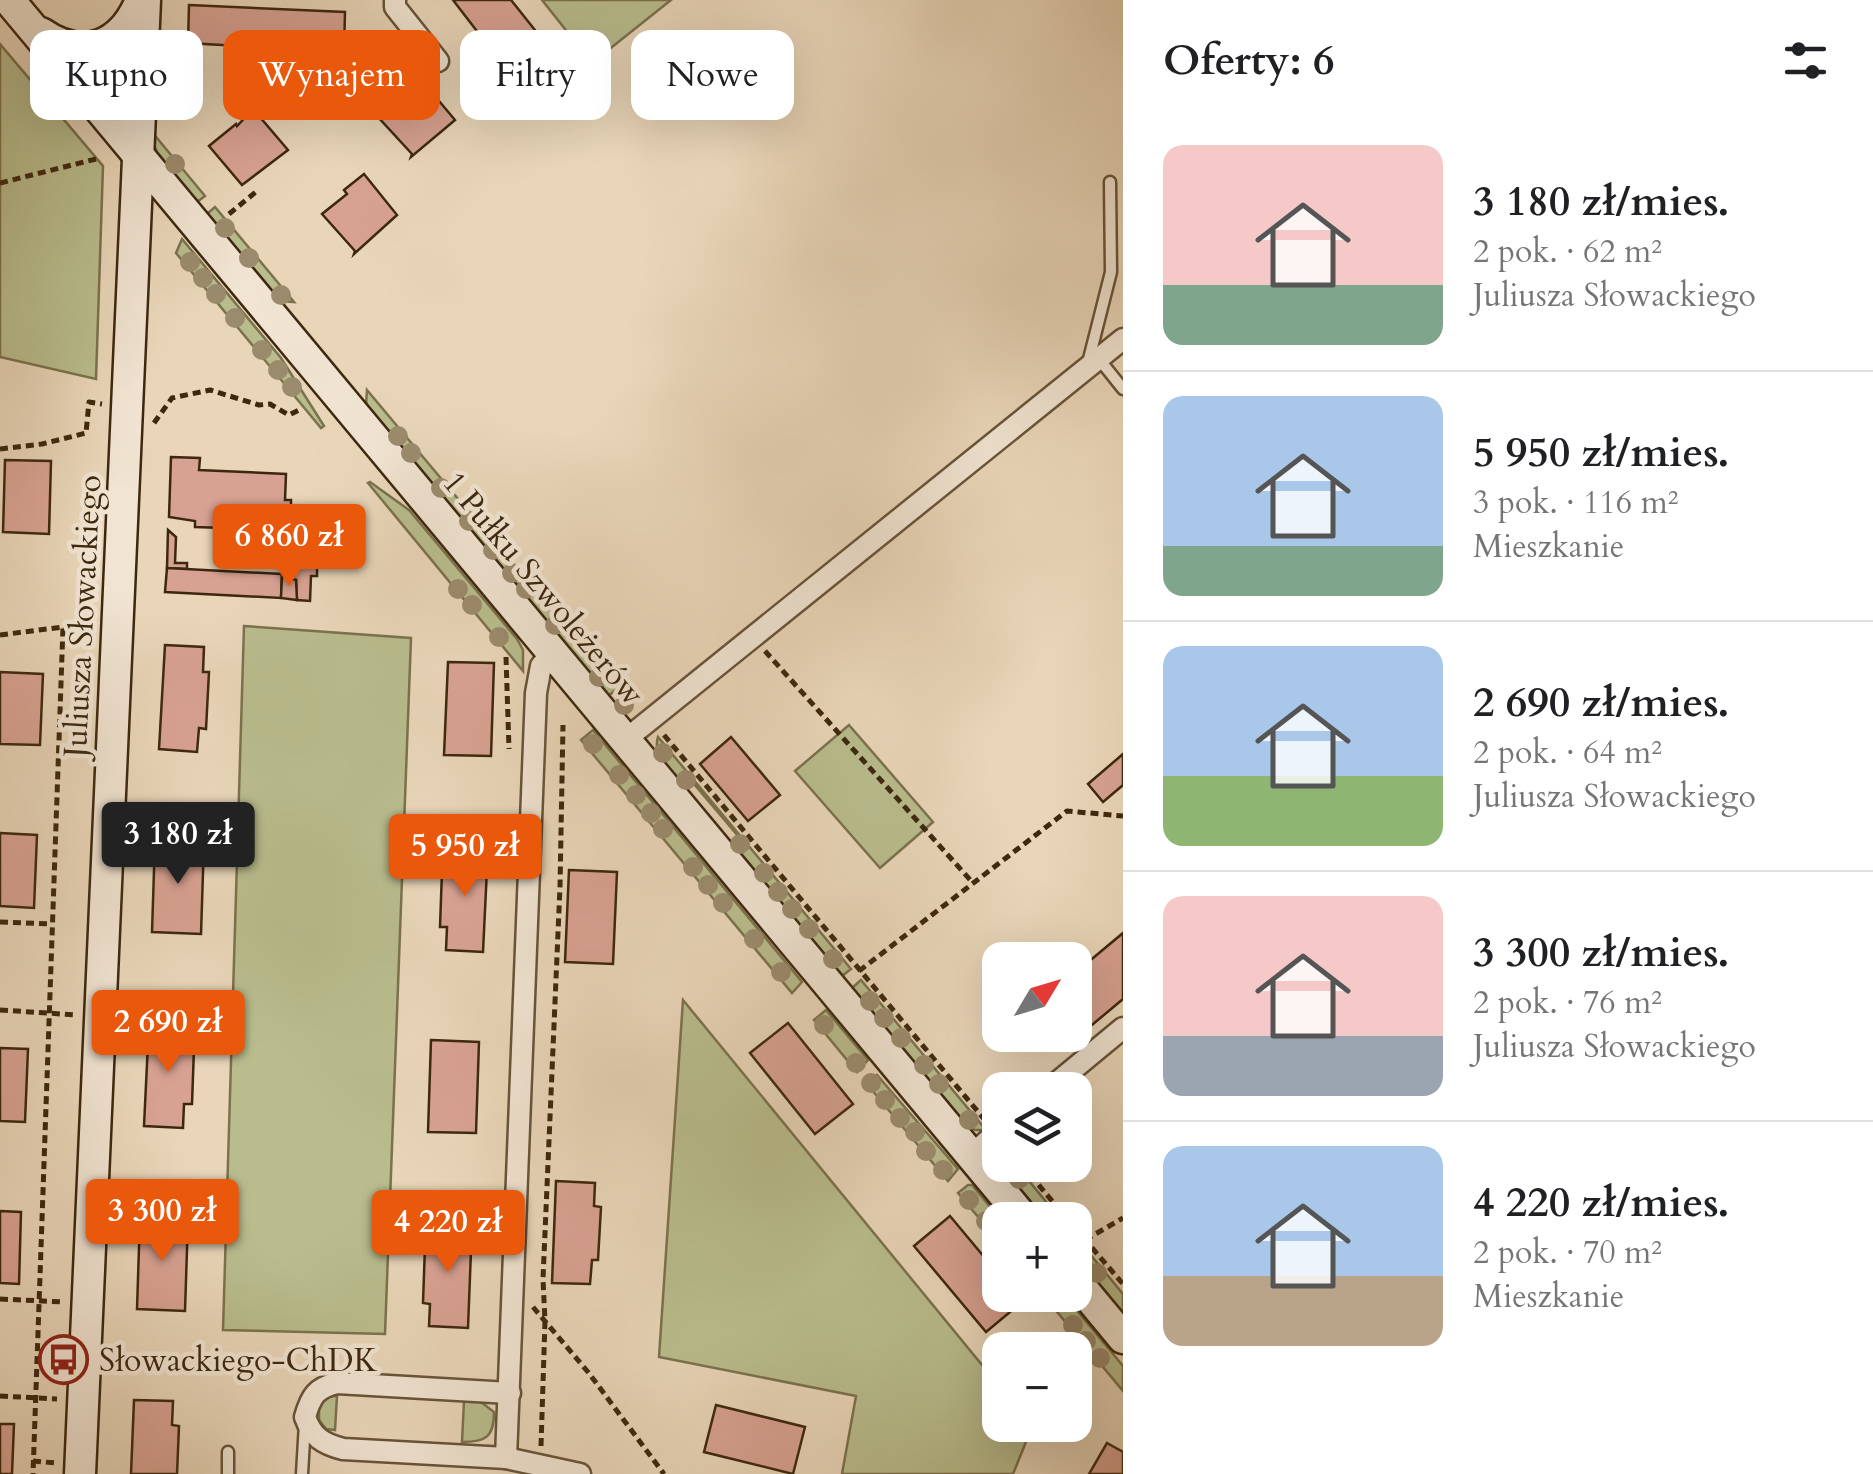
<!DOCTYPE html>
<html lang="pl">
<head>
<meta charset="utf-8">
<style>
	:root { --surface:#fff; --page:#f2f2f2; --text:#202124; --muted:#757577; --line:#e0e0e0; --accent:#ea580c }
	body { margin:0; font-family:Cardo,serif; background:var(--page); color:var(--text); height:100vh; display:flex; flex-direction:column; font-size:38px; white-space:nowrap }
	* { box-sizing:border-box; margin:0 }
	p { font-size:32px; color:var(--muted) }
	.icon { flex:none; width:55px; height:55px; fill:none; stroke:currentColor; stroke-width:2; stroke-linecap:round; stroke-linejoin:round }
	.map { position:relative; flex:1; overflow:hidden }
	.sheet { display:flex; flex-direction:column; background:var(--surface); width:750px }
	.sheet>* { flex:none }
	.banner { position:absolute; left:30px; top:30px; width:942px; height:90px; display:flex; gap:20px }
	.needle { width:65px; rotate:52deg }
	.fabs { position:absolute; left:982px; top:942px; display:grid; gap:20px }
	.fabs a { display:grid; place-items:center; width:110px; height:110px; border-radius:20px; background:var(--surface); box-shadow:0 10px 40px #0002; font-size:50px }
	.price { position:absolute; translate:-50% -85px; padding:0 22px; border-radius:10px; background:var(--accent); color:#fff; font-size:32px; line-height:65px; filter:drop-shadow(0 2px 5px #0008) }
	.price::after { content:''; position:absolute; left:50%; top:60px; width:30px; height:22px; margin-left:-15px; background:inherit; clip-path:polygon(0 0,100% 0,50% 100%) }
	.price.current { background:#222; color:#fff }
	ul { padding:0; list-style:none }
	li { display:flex; align-items:center; gap:30px; height:250px; padding:0 40px }
	li+li { border-top:2px solid var(--line) }
	li span { display:grid; place-items:center; flex:none; width:280px; height:200px; border-radius:20px; color:#555 }
	li>.icon { margin-inline-start:auto }
	span .icon { width:120px; height:120px; fill:#fffc; stroke-width:1 }
	li b { font-size:42px }
	h2 { display:flex; justify-content:space-between; align-items:center; height:120px; padding:0 40px; font-size:42px }
	.chip { padding:0 35px; border-radius:20px; background:var(--surface); box-shadow:0 10px 40px #0002; font-size:35px; line-height:90px }
	.chip.current { background:var(--accent); color:#fff }
	main { display:flex; flex:1; min-height:0 }
	.map>svg:first-child { display:block }
	.green { fill:#b9bd8e; stroke:#7b724e; stroke-width:2.5 }
	.building { fill:#d8a292; stroke:#3d280f; stroke-width:2.5 }
	.lines { fill:none; stroke-linecap:round; stroke-linejoin:round }
	.lane-casing { stroke:#68543a; stroke-width:15 }
	.street-casing { stroke:#68543a; stroke-width:25 }
	.secondary-casing { stroke:#3d280f; stroke-width:35 }
	.path { stroke:#3d280f; stroke-width:5; stroke-dasharray:8 5; stroke-linecap:butt }
	.lane { stroke:#f1e4d2; stroke-width:10 }
	.street { stroke:#f1e4d2; stroke-width:20 }
	.secondary { stroke:#f1e4d2; stroke-width:30 }
	.tree { fill:#9b8b6d }
	.labels { text-anchor:middle; stroke-width:9; stroke-linejoin:round; paint-order:stroke }
	.street-label { font-size:32px; fill:#3d280f; stroke:#f1e4d2 }
	.poi-label { font-size:32px; fill:#3d280f; stroke:#f1e4d2; text-anchor:start }
</style>
</head>
<body>
<main>
<div class="map">
<svg width="1123" height="1474" viewBox="0 0 1123 1474">
	<rect width="100%" height="100%" fill="#e9d6b9"/>
	<filter id="stains"><feTurbulence type="fractalNoise" baseFrequency=".002" numOctaves="4"/><feColorMatrix values="0 0 0 0 .2 0 0 0 0 .09 0 0 0 0 .02 0 0 0 .5 -.17"/></filter>
	<radialGradient id="worn" r=".72"><stop offset=".6" stop-color="#630" stop-opacity="0"/><stop offset="1" stop-color="#630" stop-opacity=".3"/></radialGradient>
	<g class="green">
		<polygon points="542,0 671,0 592,63"/>
		<polygon points="0,44 103,166 96,379 0,357"/>
		<polygon points="147,126 205,196 197,202 157,152"/>
		<polygon points="215,207 294,302 279,301 207,214"/>
		<polygon points="182,239 281,358 324,426 321,428 176,253"/>
		<polygon points="367,390 617,689 608,696 366,405"/>
		<polygon points="370,482 409,510 517,639 523,650 523,671 368,483"/>
		<polygon points="244,626 411,638 385,1334 223,1330"/>
		<polygon points="849,725 933,822 880,868 795,771"/>
		<polygon points="593,730 802,982 792,993 581,740"/>
		<path d="M658,737L851,969L842,976L736,850L738,836L694,784L681,783C670,770 652,755 658,737Z"/>
		<polygon points="861,980 986,1130 975,1130 965,1124 852,988"/>
		<polygon points="683,1000 1000,1387 1000,1425 1032,1427 1013,1474 842,1474 856,1396 659,1357"/>
		<polygon points="826,1010 868,1060 857,1072 814,1020"/>
		<polygon points="877,1075 958,1169 948,1181 866,1083"/>
		<polygon points="998,1144 1000,1165 1016,1165 1061,1220 1045,1220 998,1164"/>
		<polygon points="968,1185 972,1185 1001,1220 1000,1243 958,1193"/>
		<polygon points="1075,1236 1123,1294 1123,1313 1075,1256"/>
		<polygon points="1043,1295 1064,1295 1123,1366 1123,1391"/>
		<polygon points="328,1396 337,1396 335,1430 326,1429 319,1420 319,1406"/>
		<path d="M464,1401L481,1402L494,1412C494,1437 486,1442 462,1442Z"/>
	</g>
	<g class="building">
		<polygon points="453,0 511,0 570,74 533,104"/>
		<polygon points="189,5 345,12 344,52 188,43"/>
		<polygon points="419,77 455,120 411,157 412,154 378,117"/>
		<polygon points="253,109 288,150 242,185 209,146 236,124 237,126"/>
		<polygon points="364,174 397,215 354,254 355,251 322,214 347,194 344,190"/>
		<polygon points="171,457 200,458 199,470 286,474 285,500 291,500 291,519 284,518 284,522 259,521 259,529 195,527 195,521 169,517"/>
		<polygon points="5,460 51,461 49,534 3,532"/>
		<polygon points="290,520 311,520 311,567 317,567 317,576 311,576 310,601 297,600 296,580 288,580"/>
		<polygon points="168,530 176,537 175,563 187,563 187,569 167,568"/>
		<polygon points="167,568 282,574 281,598 165,592"/>
		<polygon points="282,576 296,580 297,600 281,598"/>
		<polygon points="165,645 204,647 203,672 209,672 206,729 199,728 197,752 159,749"/>
		<polygon points="448,662 494,663 491,756 444,755"/>
		<polygon points="0,672 43,674 40,745 0,744"/>
		<polygon points="731,737 780,795 748,821 700,764"/>
		<polygon points="1123,754 1123,785 1103,802 1088,784"/>
		<polygon points="0,833 37,835 34,908 0,906"/>
		<polygon points="173,839 204,842 201,934 152,932 155,840"/>
		<polygon points="450,847 488,848 483,952 446,950 447,927 440,927 442,871 449,871"/>
		<polygon points="569,870 617,872 613,964 565,962"/>
		<polygon points="1123,933 1123,999 1080,1035 1075,1029 1075,973"/>
		<polygon points="149,1022 187,1024 186,1048 194,1048 192,1104 184,1104 183,1128 144,1126"/>
		<polygon points="788,1023 853,1104 815,1134 750,1053"/>
		<polygon points="431,1040 479,1042 476,1133 428,1132"/>
		<polygon points="0,1048 28,1049 25,1122 0,1121"/>
		<polygon points="556,1181 595,1183 594,1206 601,1207 598,1260 592,1260 590,1284 552,1283"/>
		<polygon points="0,1211 21,1212 19,1284 0,1283"/>
		<polygon points="950,1216 1000,1276 1000,1295 1016,1295 1022,1302 986,1332 914,1246"/>
		<polygon points="140,1217 188,1219 185,1311 137,1309"/>
		<polygon points="433,1223 472,1225 468,1328 429,1326 430,1304 423,1303 425,1246 432,1246"/>
		<polygon points="134,1400 173,1401 172,1425 179,1426 177,1474 131,1474"/>
		<polygon points="716,1405 805,1427 793,1474 704,1452"/>
		<polygon points="0,1424 14,1424 12,1474 0,1474"/>
		<polygon points="1107,1443 1123,1452 1123,1474 1089,1474"/>
	</g>
	<g class="lines">
		<defs>
			<g id="lane">
				<polyline points="1099,359 1123,389"/>
				<polyline points="1088,363 1111,272 1110,182"/>
				<polyline points="228,1474 228,1452"/>
				<polyline points="302,1474 305,1423"/>
			</g>
			<g id="street">
				<polyline points="395,0 395,7 438,61"/>
				<polyline points="625,740 1123,339"/>
				<polyline points="1048,1090 1123,1028"/>
				<polyline points="971,1155 1000,1130"/>
				<path d="M510,1393L337,1383C316,1388 311,1396 305,1417C312,1437 323,1444 343,1449L506,1458L580,1474"/>
				<polyline points="506,1458 536,693 541,666 552,652"/>
			</g>
			<g id="secondary">
				<polyline points="9,0 1025,1220"/>
				<path d="M41,33C83,62 122,47 141,0"/>
				<polyline points="1075,1280 1123,1338"/>
				<polyline points="80,1474 145,0"/>
			</g>
		</defs>
		<use href="#lane" class="lane-casing"/>
		<use href="#street" class="street-casing"/>
		<use href="#secondary" class="secondary-casing"/>
		<g class="path">
			<polyline points="0,183 100,158"/>
			<polyline points="229,214 257,191"/>
			<polyline points="154,423 172,398 210,390 259,405 270,404 289,415 301,409"/>
			<polyline points="0,449 42,444 86,433 89,402 102,404"/>
			<polyline points="63,627 90,627"/>
			<polyline points="0,635 63,627 33,1474"/>
			<polyline points="765,651 973,883"/>
			<polyline points="506,657 509,749"/>
			<polyline points="664,735 984,1119"/>
			<polyline points="0,922 52,924"/>
			<polyline points="859,971 1067,811 1123,816"/>
			<polyline points="0,1010 77,1015"/>
			<polyline points="1022,1165 1068,1220"/>
			<polyline points="1075,1228 1123,1284"/>
			<polyline points="1085,1240 1123,1218"/>
			<polyline points="0,1299 63,1302"/>
			<polyline points="533,1307 588,1372 664,1474"/>
			<polyline points="0,1396 57,1399"/>
			<polyline points="541,1446 545,1321 543,1279 560,887 563,725"/>
			<polyline points="33,1461 56,1463"/>
		</g>
		<use href="#lane" class="lane"/>
		<use href="#street" class="street"/>
		<use href="#secondary" class="secondary"/>
	</g>
	<g class="tree">
		<circle cx="175" cy="164" r="10"/>
		<circle cx="225" cy="228" r="10"/>
		<circle cx="249" cy="258" r="10"/>
		<circle cx="190" cy="262" r="10"/>
		<circle cx="203" cy="278" r="10"/>
		<circle cx="216" cy="294" r="10"/>
		<circle cx="281" cy="295" r="10"/>
		<circle cx="235" cy="318" r="10"/>
		<circle cx="262" cy="350" r="10"/>
		<circle cx="278" cy="370" r="10"/>
		<circle cx="292" cy="387" r="10"/>
		<circle cx="398" cy="436" r="10"/>
		<circle cx="411" cy="453" r="10"/>
		<circle cx="441" cy="488" r="10"/>
		<circle cx="469" cy="521" r="10"/>
		<circle cx="493" cy="550" r="10"/>
		<circle cx="512" cy="573" r="10"/>
		<circle cx="458" cy="589" r="10"/>
		<circle cx="526" cy="589" r="10"/>
		<circle cx="472" cy="605" r="10"/>
		<circle cx="555" cy="625" r="10"/>
		<circle cx="499" cy="637" r="10"/>
		<circle cx="599" cy="677" r="10"/>
		<circle cx="624" cy="705" r="10"/>
		<circle cx="593" cy="744" r="10"/>
		<circle cx="663" cy="753" r="10"/>
		<circle cx="619" cy="775" r="10"/>
		<circle cx="686" cy="780" r="10"/>
		<circle cx="636" cy="795" r="10"/>
		<circle cx="651" cy="813" r="10"/>
		<circle cx="663" cy="829" r="10"/>
		<circle cx="740" cy="844" r="10"/>
		<circle cx="693" cy="867" r="10"/>
		<circle cx="764" cy="873" r="10"/>
		<circle cx="708" cy="885" r="10"/>
		<circle cx="778" cy="892" r="10"/>
		<circle cx="723" cy="903" r="10"/>
		<circle cx="792" cy="909" r="10"/>
		<circle cx="809" cy="929" r="10"/>
		<circle cx="754" cy="939" r="10"/>
		<circle cx="833" cy="959" r="10"/>
		<circle cx="781" cy="972" r="10"/>
		<circle cx="870" cy="1001" r="10"/>
		<circle cx="884" cy="1018" r="10"/>
		<circle cx="824" cy="1025" r="10"/>
		<circle cx="901" cy="1038" r="10"/>
		<circle cx="856" cy="1063" r="10"/>
		<circle cx="924" cy="1065" r="10"/>
		<circle cx="871" cy="1083" r="10"/>
		<circle cx="939" cy="1084" r="10"/>
		<circle cx="885" cy="1100" r="10"/>
		<circle cx="900" cy="1118" r="10"/>
		<circle cx="969" cy="1120" r="10"/>
		<circle cx="915" cy="1132" r="10"/>
		<circle cx="926" cy="1151" r="10"/>
		<circle cx="943" cy="1170" r="10"/>
		<circle cx="1019" cy="1179" r="10"/>
		<circle cx="969" cy="1200" r="10"/>
		<circle cx="986" cy="1221" r="10"/>
		<circle cx="1097" cy="1273" r="10"/>
		<circle cx="1073" cy="1325" r="10"/>
		<circle cx="1086" cy="1341" r="10"/>
		<circle cx="1100" cy="1358" r="10"/>
	</g>
	<defs>
		<symbol id="bus-ring" viewBox="-11 -11 22 22"><circle r="9.5" fill="#f1e4d2" stroke="#8f2418" stroke-width="1.5"/><path d="M-5-6H5V4H4V6H2V4H-2V6H-4V4H-5ZM-3.5-4V0h7V-4ZM-3.5 1.2v1.5H-2V1.2ZM2 1.2v1.5H3.5V1.2Z" fill="#8f2418"/></symbol>
	</defs>
	<g fill-rule="evenodd">
		<use href="#bus-ring" x="36" y="1332" width="55" height="55"/>
	</g>
	<g class="labels">
		<g class="street-label">
			<text transform="translate(544 588) rotate(50)" y="11">1 Pułku Szwoleżerów</text>
			<text transform="translate(82 616) rotate(-87)" y="11">Juliusza Słowackiego</text>
		</g>
		<g class="poi-label">
			<text x="99" y="1371">Słowackiego-ChDK</text>
		</g>
	</g>
	<rect width="100%" height="100%" filter="url(#stains)"/>
	<rect width="100%" height="100%" fill="url(#worn)"/>
</svg>
<div class="fabs">
<a><svg class="needle" viewBox="-14 -14 28 28"><path d="M0-13l5 13h-10z" fill="#e53935"/><path d="M0 13l5-13h-10z" fill="#757577"/></svg></a>
<a><svg class="icon" aria-label="layers" viewBox="0 0 24 24"><path d="M12 4l9 5-9 5-9-5zM3 14l9 5 9-5"/></svg></a>
<a>+</a>
<a>−</a>
</div>
<b class="price" style="left:289px;top:589px">6 860 zł</b>
<b class="price current" style="left:178px;top:887px">3 180 zł</b>
<b class="price" style="left:465px;top:899px">5 950 zł</b>
<b class="price" style="left:168px;top:1075px">2 690 zł</b>
<b class="price" style="left:162px;top:1264px">3 300 zł</b>
<b class="price" style="left:448px;top:1275px">4 220 zł</b>
<div class="banner">
<a class="chip">Kupno</a>
<a class="chip current">Wynajem</a>
<a class="chip">Filtry</a>
<a class="chip">Nowe</a>
</div>
</div>
<section class="sheet">
<h2>Oferty: 6<svg class="icon" aria-label="filters" viewBox="0 0 24 24"><path d="M4 7h16M4 17h16"/><circle cx="9" cy="7" r="2"/><circle cx="15" cy="17" r="2"/></svg></h2>
<ul>
<li><span style="background:linear-gradient(#f6c9c9 70%,#7fa58c 0)"><svg class="icon" aria-label="home" viewBox="0 0 24 24"><path d="M3 11l9-7 9 7M6 9v11h12V9"/></svg></span><div><b>3 180 zł/mies.</b><p>2 pok. · 62 m²</p><p>Juliusza Słowackiego</p></div></li>
<li><span style="background:linear-gradient(#a9c7e8 75%,#7fa58c 0)"><svg class="icon" aria-label="home" viewBox="0 0 24 24"><path d="M3 11l9-7 9 7M6 9v11h12V9"/></svg></span><div><b>5 950 zł/mies.</b><p>3 pok. · 116 m²</p><p>Mieszkanie</p></div></li>
<li><span style="background:linear-gradient(#a9c7e8 65%,#8fb573 0)"><svg class="icon" aria-label="home" viewBox="0 0 24 24"><path d="M3 11l9-7 9 7M6 9v11h12V9"/></svg></span><div><b>2 690 zł/mies.</b><p>2 pok. · 64 m²</p><p>Juliusza Słowackiego</p></div></li>
<li><span style="background:linear-gradient(#f6c9c9 70%,#9aa5b1 0)"><svg class="icon" aria-label="home" viewBox="0 0 24 24"><path d="M3 11l9-7 9 7M6 9v11h12V9"/></svg></span><div><b>3 300 zł/mies.</b><p>2 pok. · 76 m²</p><p>Juliusza Słowackiego</p></div></li>
<li><span style="background:linear-gradient(#a9c7e8 65%,#b9a48a 0)"><svg class="icon" aria-label="home" viewBox="0 0 24 24"><path d="M3 11l9-7 9 7M6 9v11h12V9"/></svg></span><div><b>4 220 zł/mies.</b><p>2 pok. · 70 m²</p><p>Mieszkanie</p></div></li>
</ul>
</section>
</main>
</body>
</html>
